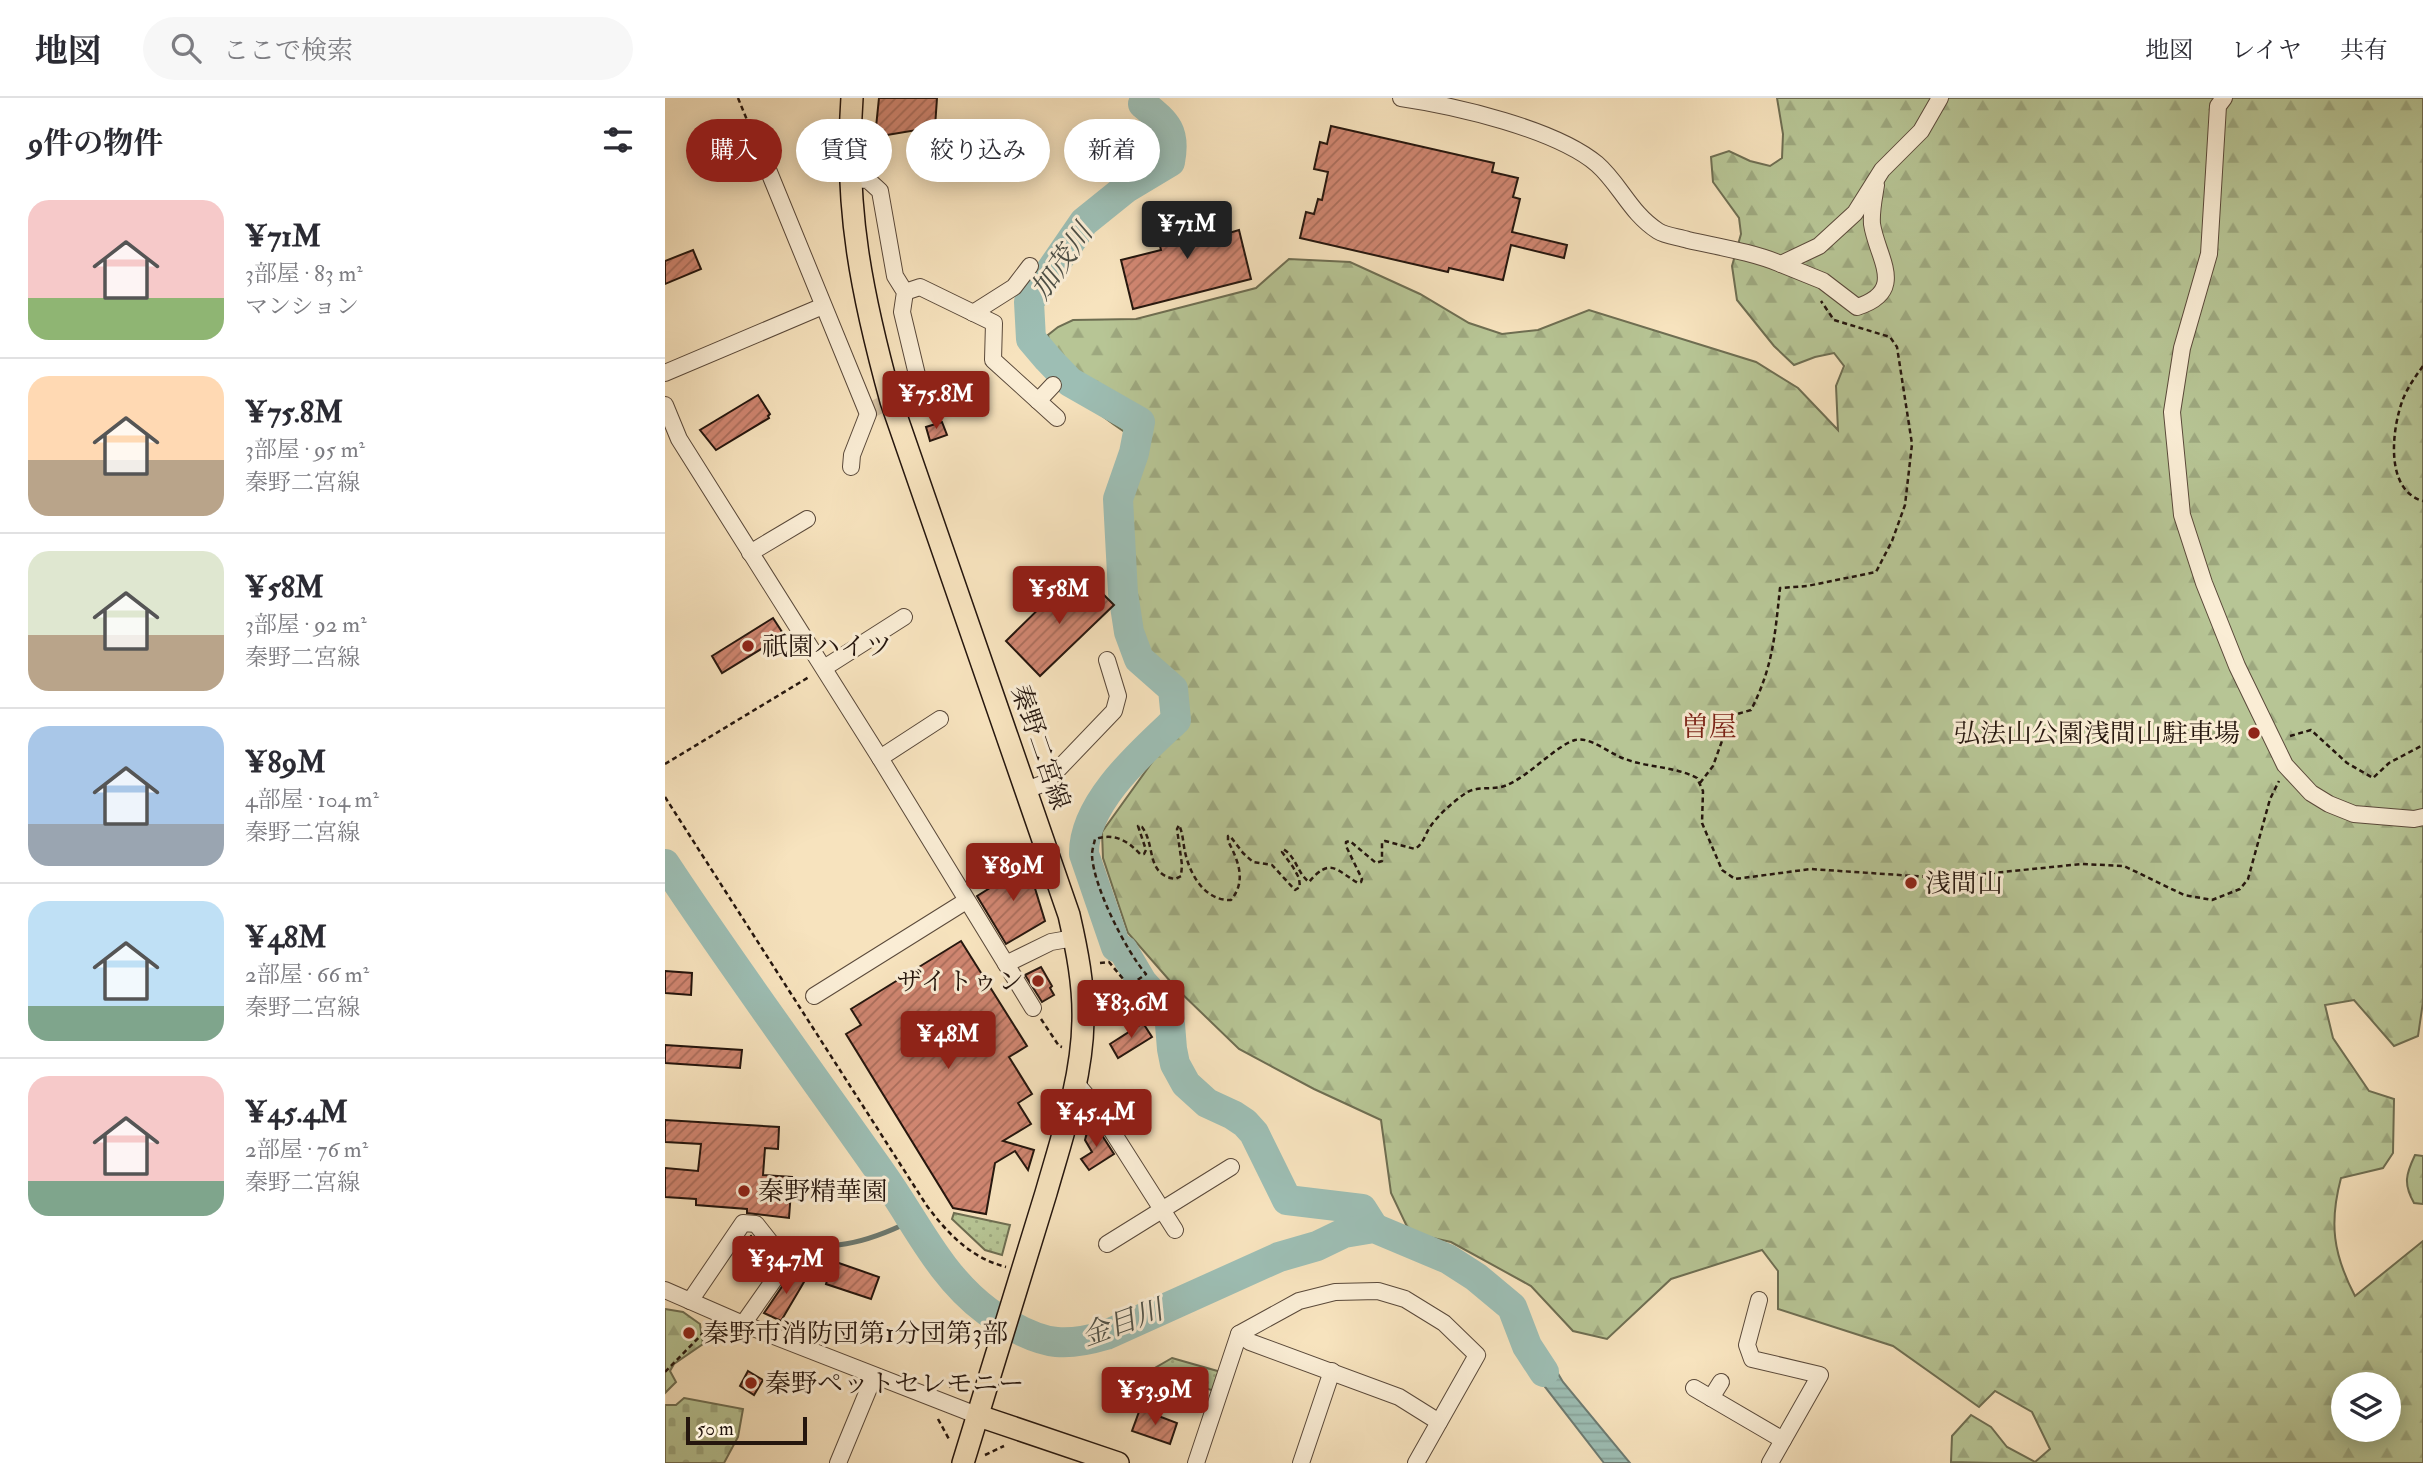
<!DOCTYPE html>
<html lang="ja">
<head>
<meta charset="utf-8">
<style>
	:root { --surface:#fff; --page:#f7f7f7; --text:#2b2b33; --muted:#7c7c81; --line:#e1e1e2; --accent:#8f2418 }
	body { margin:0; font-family:"IM FELL Double Pica","Noto Serif JP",serif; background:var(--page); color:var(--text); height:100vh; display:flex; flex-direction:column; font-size:26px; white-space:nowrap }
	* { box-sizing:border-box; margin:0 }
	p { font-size:23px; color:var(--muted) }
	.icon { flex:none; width:38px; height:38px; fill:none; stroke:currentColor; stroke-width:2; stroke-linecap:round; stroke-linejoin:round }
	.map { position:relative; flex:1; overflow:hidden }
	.details { display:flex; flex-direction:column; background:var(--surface); width:665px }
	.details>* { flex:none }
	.top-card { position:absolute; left:21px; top:21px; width:665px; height:63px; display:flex; gap:14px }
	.controls { position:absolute; left:1666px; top:1274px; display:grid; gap:14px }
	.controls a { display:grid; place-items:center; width:70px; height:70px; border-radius:50%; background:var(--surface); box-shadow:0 4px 18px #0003; font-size:35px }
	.scale { position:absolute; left:21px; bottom:18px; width:121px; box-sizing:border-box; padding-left:7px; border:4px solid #25160e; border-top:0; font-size:19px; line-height:24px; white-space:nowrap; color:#25160e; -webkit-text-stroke:5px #faedd5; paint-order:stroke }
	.price { position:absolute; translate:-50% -60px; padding:0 16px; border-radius:7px; background:var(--accent); color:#fff; font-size:23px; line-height:46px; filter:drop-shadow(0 2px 4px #0008) }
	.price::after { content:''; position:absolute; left:50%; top:42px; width:21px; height:16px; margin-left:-10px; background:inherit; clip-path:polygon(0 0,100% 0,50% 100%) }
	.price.selected { background:#222; color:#fff }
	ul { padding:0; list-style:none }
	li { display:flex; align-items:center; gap:21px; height:175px; padding:0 28px }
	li+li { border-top:2px solid var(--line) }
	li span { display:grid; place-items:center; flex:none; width:196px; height:140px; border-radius:21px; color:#555 }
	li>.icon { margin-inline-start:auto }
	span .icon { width:84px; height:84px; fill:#fffc; stroke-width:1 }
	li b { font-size:30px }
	h2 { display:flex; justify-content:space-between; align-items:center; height:84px; padding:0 28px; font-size:30px }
	.chip { padding:0 24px; border-radius:32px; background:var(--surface); box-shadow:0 4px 18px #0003; font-size:24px; line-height:63px }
	.chip.selected { background:var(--accent); color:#fff }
	header { display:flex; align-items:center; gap:42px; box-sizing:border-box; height:98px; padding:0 35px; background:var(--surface); border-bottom:2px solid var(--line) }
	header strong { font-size:33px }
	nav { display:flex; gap:38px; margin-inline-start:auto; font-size:24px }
	.search { width:490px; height:63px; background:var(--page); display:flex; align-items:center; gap:18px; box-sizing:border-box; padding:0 24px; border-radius:38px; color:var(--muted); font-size:26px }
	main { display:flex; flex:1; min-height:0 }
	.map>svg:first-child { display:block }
	.forest { fill:url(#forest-firs); stroke:#6e6e52; stroke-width:2; fill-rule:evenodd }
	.cemetery { fill:url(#cemetery-stones); stroke:#6e6e52; stroke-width:2 }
	.park { fill:url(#park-dots); stroke:#6e6e52; stroke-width:2 }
	.water { fill:url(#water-rules); stroke:#6d7b72; stroke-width:2 }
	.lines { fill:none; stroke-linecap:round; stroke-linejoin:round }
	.stream { stroke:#6d7b72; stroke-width:5 }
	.river { stroke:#9dbeb4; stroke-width:30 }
	.building { fill:url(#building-hatch); stroke:#25160e; stroke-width:2 }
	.minor-tunnel { stroke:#d8c4a4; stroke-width:16; stroke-dasharray:16 8; stroke-linecap:butt }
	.minor-casing { stroke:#5a493a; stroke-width:18 }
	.major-casing { stroke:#25160e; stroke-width:24 }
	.path { stroke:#25160e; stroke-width:2.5; stroke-dasharray:5 3.5; stroke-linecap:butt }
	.minor { stroke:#faedd5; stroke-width:16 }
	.major { stroke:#f7e3be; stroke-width:21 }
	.poi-dot { fill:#8f2418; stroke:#faedd5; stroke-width:2.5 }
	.labels { text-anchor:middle; stroke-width:6; stroke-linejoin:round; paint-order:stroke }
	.poi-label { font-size:26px; fill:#25160e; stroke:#faedd5; text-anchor:start }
	.street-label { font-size:26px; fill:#25160e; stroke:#faedd5 }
	.water-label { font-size:28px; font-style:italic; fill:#4f5148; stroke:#faedd5 }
	.neighbourhood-label { font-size:28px; fill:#7a1f14; stroke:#faedd5 }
</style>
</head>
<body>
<header>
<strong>地図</strong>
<div class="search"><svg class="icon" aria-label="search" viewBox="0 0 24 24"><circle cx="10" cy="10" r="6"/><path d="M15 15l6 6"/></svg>ここで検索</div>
<nav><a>地図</a><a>レイヤ</a><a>共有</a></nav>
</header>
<main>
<section class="details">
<h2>9件の物件<svg class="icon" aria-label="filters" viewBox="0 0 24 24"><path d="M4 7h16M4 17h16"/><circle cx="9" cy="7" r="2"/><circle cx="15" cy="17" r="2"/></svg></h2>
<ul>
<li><span style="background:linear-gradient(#f6c9c9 70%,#8fb573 0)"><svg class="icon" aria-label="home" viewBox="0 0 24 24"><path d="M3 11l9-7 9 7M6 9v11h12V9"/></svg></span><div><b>¥71M</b><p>3部屋 · 83 m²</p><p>マンション</p></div></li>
<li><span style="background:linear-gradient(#ffd9b3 60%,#b9a48a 0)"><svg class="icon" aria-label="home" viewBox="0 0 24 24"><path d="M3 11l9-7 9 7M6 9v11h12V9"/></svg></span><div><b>¥75.8M</b><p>3部屋 · 95 m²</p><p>秦野二宮線</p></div></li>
<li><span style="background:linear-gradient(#dfe7d0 60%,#b9a48a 0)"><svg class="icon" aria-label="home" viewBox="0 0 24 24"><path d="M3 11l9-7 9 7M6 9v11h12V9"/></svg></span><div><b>¥58M</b><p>3部屋 · 92 m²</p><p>秦野二宮線</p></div></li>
<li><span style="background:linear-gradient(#a9c7e8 70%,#9aa5b1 0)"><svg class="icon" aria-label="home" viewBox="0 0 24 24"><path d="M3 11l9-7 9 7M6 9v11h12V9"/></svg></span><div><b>¥89M</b><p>4部屋 · 104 m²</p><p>秦野二宮線</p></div></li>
<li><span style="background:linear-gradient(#bfe0f5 75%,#7fa58c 0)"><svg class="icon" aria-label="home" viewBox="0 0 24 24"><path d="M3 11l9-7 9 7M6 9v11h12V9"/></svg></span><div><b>¥48M</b><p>2部屋 · 66 m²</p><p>秦野二宮線</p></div></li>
<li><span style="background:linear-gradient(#f6c9c9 75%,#7fa58c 0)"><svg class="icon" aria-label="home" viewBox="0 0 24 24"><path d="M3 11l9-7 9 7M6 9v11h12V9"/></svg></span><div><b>¥45.4M</b><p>2部屋 · 76 m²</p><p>秦野二宮線</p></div></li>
</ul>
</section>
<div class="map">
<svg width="1758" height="1365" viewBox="0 0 1758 1365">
	<defs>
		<pattern id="forest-firs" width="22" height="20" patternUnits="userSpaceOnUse" patternTransform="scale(1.75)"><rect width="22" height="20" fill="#b7c595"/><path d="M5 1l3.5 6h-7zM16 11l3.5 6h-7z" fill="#9da87f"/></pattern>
		<pattern id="cemetery-stones" width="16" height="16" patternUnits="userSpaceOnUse" patternTransform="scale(1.75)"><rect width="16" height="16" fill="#b7c595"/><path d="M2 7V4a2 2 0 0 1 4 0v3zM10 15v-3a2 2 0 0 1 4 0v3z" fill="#9da87f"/></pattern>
		<pattern id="park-dots" width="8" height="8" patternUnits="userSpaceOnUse" patternTransform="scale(1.75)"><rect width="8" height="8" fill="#b7c595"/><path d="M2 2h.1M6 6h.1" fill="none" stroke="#9da87f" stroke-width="1.8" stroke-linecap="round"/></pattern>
		<pattern id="water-rules" width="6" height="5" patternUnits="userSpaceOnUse" patternTransform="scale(1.75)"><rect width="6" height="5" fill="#9dbeb4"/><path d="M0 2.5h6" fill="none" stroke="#87a39a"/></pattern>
		<pattern id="building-hatch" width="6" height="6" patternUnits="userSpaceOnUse" patternTransform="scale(1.75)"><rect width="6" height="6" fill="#d08671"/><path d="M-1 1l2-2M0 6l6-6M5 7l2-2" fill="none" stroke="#a96d5b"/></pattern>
	</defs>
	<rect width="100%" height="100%" fill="#f7e3be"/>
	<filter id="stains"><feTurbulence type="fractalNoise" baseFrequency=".00286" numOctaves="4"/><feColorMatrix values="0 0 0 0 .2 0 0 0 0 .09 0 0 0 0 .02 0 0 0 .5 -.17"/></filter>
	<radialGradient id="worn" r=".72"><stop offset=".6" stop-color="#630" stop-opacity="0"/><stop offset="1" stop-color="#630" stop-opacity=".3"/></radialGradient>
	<g class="forest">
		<path d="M1112,0H1758V904L1753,938L1729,948L1689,902L1660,907L1668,940L1704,993L1729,1001L1728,1055L1718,1070L1676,1080C1664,1125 1668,1156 1690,1198L1758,1143V1365H1329L1286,1364L1287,1338L1306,1317L1326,1329L1342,1349L1370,1364L1385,1351L1367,1314L1330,1293L1314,1309L1228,1248L1113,1211V1173L1097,1152L1006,1181L942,1241L908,1233L866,1188L786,1144L745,1135L726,1095L716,1022L649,991L574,951L512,891L463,835L438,760L437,734L508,635L502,575L471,535L466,408L461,335C442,322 405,295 393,275C387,263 385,251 383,237L393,229L408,222L471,221L591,190L624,161L685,164L755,196L804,225L837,236L873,232L924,212L1091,264L1133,290L1173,332L1171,288L1179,268L1169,255L1150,259L1129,267L1109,248L1072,202L1067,168L1076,136L1074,120L1048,84L1046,59L1064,53L1085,63L1105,68L1117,60L1118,36ZM1678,1286H1724V1332H1678Z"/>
		<path d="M1750,1057L1758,1058V1106L1749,1105C1738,1086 1741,1076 1750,1057Z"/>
		<polygon points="0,1211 18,1214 35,1226 38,1246 9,1266 5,1273 11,1284 0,1295"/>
	</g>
	<polygon class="cemetery" points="19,1300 78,1311 73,1339 59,1365 0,1365 0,1307 11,1307"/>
	<g class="park">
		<polygon points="289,1115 345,1127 337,1157 320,1152 287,1121"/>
		<polygon points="507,1260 556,1274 550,1293 483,1274"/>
	</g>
	<polygon class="water" points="854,1236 889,1269 898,1284 965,1365 939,1365 853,1254"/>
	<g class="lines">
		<path class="stream" d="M113,1146C169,1151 195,1148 246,1123"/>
		<g class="river">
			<path d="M478,6C502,26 511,33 505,64L460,91L419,124L364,204L366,241L383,261L405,284L475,324L469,355L453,401L458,495L464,534L474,561L508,591L511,622C477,654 418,705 419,756L451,849L458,852L477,884L504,914L507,951L510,966L521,986L542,1005L568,1017L580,1025L589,1035L622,1102L697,1111L709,1130"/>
			<path d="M0,766C70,872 146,975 219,1079C252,1126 275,1178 322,1213C329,1218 337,1222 345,1227C381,1247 401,1249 441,1237L614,1159L652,1148L679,1135L709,1130L783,1161L811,1179L847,1209L862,1248L879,1274"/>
		</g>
	</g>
	<g class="building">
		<polygon points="214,0 272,0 270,29 210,39"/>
		<polygon points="666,28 829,65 827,74 853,80 848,99 855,101 847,134 902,147 899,160 846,147 838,182 784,170 783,174 635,140 641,114 649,116 653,101 657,102 663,74 649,71 655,44 662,46"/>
		<polygon points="559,113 564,135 574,132 586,181 468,211 456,162 496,152 490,128"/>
		<polygon points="28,152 36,171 0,186 0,163"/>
		<polygon points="93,297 105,316 103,318 104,320 51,352 35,332"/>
		<polygon points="277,324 282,337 265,343 261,329"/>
		<polygon points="426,484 449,507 375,578 341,543 393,492 401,499 413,487"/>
		<polygon points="108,520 119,537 57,575 47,558"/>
		<polygon points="344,765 346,768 365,774 380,823 341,846 312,798 333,785 328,775"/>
		<polygon points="296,843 362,948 344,959 367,996 353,1005 366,1026 338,1043 369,1052 363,1072 350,1053 330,1065 321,1116 288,1110 181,936 196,927 186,911"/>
		<polygon points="376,869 387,888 385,890 389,897 377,904 360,877"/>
		<polygon points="0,873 27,875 26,897 0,895"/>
		<polygon points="478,925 487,939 453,960 445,946"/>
		<polygon points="0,947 77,952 75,970 0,965"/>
		<polygon points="0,1022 114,1029 113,1051 100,1050 98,1077 127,1079 124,1120 82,1115 82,1111 31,1107 31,1101 0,1099 0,1070 33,1073 36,1046 0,1044"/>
		<polygon points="431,1028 449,1056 424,1072 416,1061 427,1054 420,1042 422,1034"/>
		<polygon points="86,1138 98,1152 105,1158 108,1156 112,1161 98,1179 71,1154"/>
		<polygon points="168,1163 214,1179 206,1201 161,1186"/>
		<polygon points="131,1173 142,1179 116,1223 99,1215 127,1174 130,1176"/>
		<polygon points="83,1273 98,1282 89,1297 75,1288"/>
		<polygon points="475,1311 512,1325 505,1346 467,1333"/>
	</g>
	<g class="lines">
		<polyline class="minor-tunnel" points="202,314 248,291"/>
		<defs>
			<g id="minor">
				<path d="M736,0C791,8 890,31 932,66C955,86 965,115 993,133C1001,138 1014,139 1023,142C1054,149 1087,154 1116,166L1154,148L1190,115L1217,72L1256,33L1275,0"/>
				<polyline points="1559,0 1553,8 1544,156 1517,250 1507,314 1517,417 1539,485 1572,568 1620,667 1646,695 1664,706 1689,716 1749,721 1758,719"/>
				<polyline points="95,52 203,316 187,357 186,369"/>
				<polyline points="185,81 203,82 215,93 230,178 240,194 237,214 254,285 248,291"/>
				<path d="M1116,166L1158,183L1192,209C1243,193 1212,160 1207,126C1206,113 1209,100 1211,87"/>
				<polyline points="240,194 255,189 329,225 328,262 392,320"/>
				<polyline points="308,215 349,189 365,168"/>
				<polyline points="0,275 158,208"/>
				<polyline points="373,303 388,287"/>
				<polyline points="0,307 14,341 215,660 368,910"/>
				<polyline points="85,455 142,421"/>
				<polyline points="159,570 239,519"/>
				<polyline points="215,660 275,621"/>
				<polyline points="361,692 380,685 449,613 453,598 442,562"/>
				<polyline points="341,866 386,844 409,840"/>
				<polyline points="149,898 301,803"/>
				<polyline points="410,984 433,1011 510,1132"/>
				<polyline points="442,1146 566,1069"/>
				<polyline points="0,1192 78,1226 314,1318"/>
				<polyline points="1094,1202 1082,1247 1087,1261 1155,1277 1105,1365"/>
				<polyline points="25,1203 78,1125 91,1126 106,1145"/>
				<polyline points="78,1226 118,1169"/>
				<polyline points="574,1236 585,1244 734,1299 774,1324"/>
				<polyline points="1029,1290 1118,1342"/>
				<polyline points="1046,1300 1056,1284"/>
				<polyline points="173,1365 209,1278"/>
				<polyline points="531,1365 574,1236 634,1203 670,1194 713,1193 740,1201 779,1225 812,1257 751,1365"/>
				<polyline points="636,1365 667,1273"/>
			</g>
			<g id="major">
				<path d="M187,0C179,110 197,198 226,303L404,817C412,852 419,887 418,923C417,981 397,1039 381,1095C354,1185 326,1275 298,1365"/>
				<polyline points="314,1318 453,1365"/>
			</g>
		</defs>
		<use href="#minor" class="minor-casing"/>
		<use href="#major" class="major-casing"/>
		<g class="path">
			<polyline points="73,0 89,39"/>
			<path d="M1758,268C1750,279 1743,289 1738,301C1727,330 1719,392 1758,403"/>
			<polyline points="1625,638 1646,632 1682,665 1708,680 1724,665 1758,647"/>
			<polyline points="0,666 144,579"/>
			<path d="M1035,685L1048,668L1057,643V627L1062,619L1086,612C1108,569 1110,537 1115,490L1142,488L1211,474L1227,443L1240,407L1247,346L1232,249L1225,239L1169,222L1156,203"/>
			<path d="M0,699L262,1108C283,1136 306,1160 341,1169"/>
			<path d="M435,865L444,864L464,888L481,876C461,853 428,788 427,757C427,752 429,746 430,741C449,735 462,742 475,756H479L481,752L473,728L477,729C491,747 480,776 510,781L516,778L517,767L512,731L514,727C518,735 518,745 520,754C525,777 540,803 566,802C582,783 573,762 563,743V738H565L578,755L588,764L607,767L630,792L635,789L634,780L628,769L617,754L618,751C631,758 632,775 644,784C665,759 671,772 693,785L696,784L697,781L681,748V744L685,743L711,765L717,763V744L720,743L750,751C759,745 760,736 765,729C773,717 789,703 801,695C813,687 829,693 842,687C864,678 892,647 910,642C925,638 945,656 960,661C984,670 1009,668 1032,680L1038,693L1037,725L1057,772L1070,781L1146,771L1278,780L1417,766L1459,768L1519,797L1547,802L1575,791L1583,781L1605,701L1614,683"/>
			<polyline points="376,921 394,948 397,949"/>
			<polyline points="0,1274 45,1228"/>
			<polyline points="284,1289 301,1281"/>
			<polyline points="273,1321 285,1343"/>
			<polyline points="320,1357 339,1348"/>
		</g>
		<use href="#minor" class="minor"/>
		<use href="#major" class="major"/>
	</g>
	<g class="poi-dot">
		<circle cx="83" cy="548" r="7"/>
		<circle cx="1589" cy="635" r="7"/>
		<circle cx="1246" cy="785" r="7"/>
		<circle cx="373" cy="883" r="7"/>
		<circle cx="79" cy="1093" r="7"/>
		<circle cx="24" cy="1235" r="7"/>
		<circle cx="86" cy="1285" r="7"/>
	</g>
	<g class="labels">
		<g class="poi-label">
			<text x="97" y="557">祇園ハイツ</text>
			<text x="1575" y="644" text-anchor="end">弘法山公園浅間山駐車場</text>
			<text x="1260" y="794">浅間山</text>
			<text x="359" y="892" text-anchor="end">ザイトゥン</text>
			<text x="93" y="1102">秦野精華園</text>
			<text x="38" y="1244">秦野市消防団第1分団第3部</text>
			<text x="100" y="1294">秦野ペットセレモニー</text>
		</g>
		<g class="street-label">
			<text transform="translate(376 649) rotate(71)" y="9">秦野二宮線</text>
		</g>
		<g class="water-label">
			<text transform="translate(396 163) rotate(-55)" y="10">加茂川</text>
			<text transform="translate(457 1224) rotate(-20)" y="10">金目川</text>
		</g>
		<g class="neighbourhood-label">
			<text x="1044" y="638">曽屋</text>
		</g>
	</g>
	<rect width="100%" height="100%" filter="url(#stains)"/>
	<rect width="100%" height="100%" fill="url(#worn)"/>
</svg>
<div class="controls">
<a><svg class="icon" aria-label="layers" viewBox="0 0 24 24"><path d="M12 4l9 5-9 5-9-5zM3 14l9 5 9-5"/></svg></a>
</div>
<div class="scale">50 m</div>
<b class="price selected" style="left:522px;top:163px">¥71M</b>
<b class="price" style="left:271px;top:333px">¥75.8M</b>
<b class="price" style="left:394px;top:528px">¥58M</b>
<b class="price" style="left:348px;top:805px">¥89M</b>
<b class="price" style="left:466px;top:942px">¥83.6M</b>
<b class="price" style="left:283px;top:973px">¥48M</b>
<b class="price" style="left:431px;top:1051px">¥45.4M</b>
<b class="price" style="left:121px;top:1198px">¥34.7M</b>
<b class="price" style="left:490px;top:1329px">¥53.9M</b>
<div class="top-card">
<a class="chip selected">購入</a>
<a class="chip">賃貸</a>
<a class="chip">絞り込み</a>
<a class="chip">新着</a>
</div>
</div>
</main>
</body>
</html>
